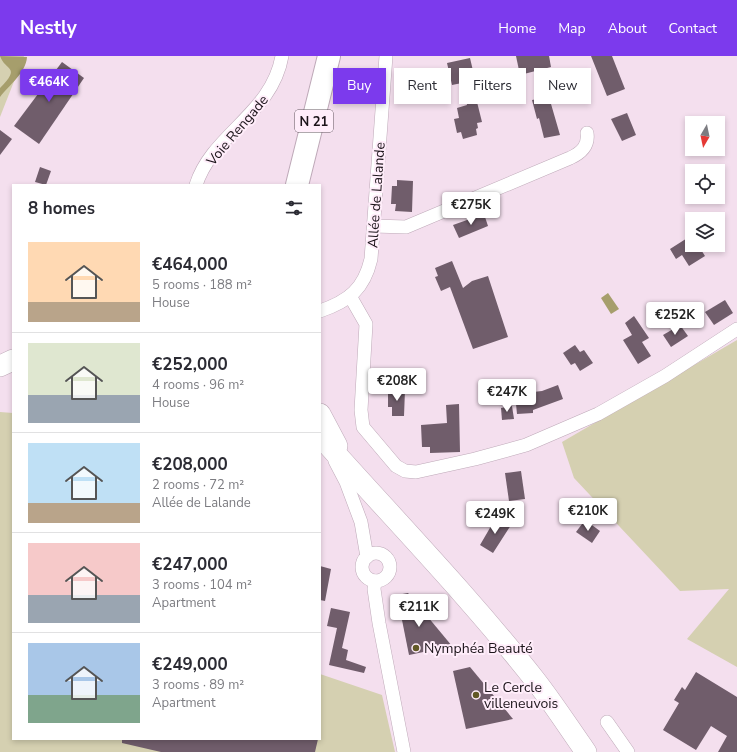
<!DOCTYPE html>
<html lang="en">
<head>
<meta charset="utf-8">
<style>
	:root { --surface:#fff; --page:#f2f2f3; --text:#2b2b33; --muted:#7c7c81; --line:#e1e1e2; --accent:#7c3aed }
	body { margin:0; font-family:"Nunito Sans",sans-serif; background:var(--page); color:var(--text); height:100vh; display:flex; flex-direction:column; font-size:15px; white-space:nowrap }
	* { box-sizing:border-box; margin:0 }
	p { font-size:13px; color:var(--muted) }
	.icon { flex:none; width:22px; height:22px; fill:none; stroke:currentColor; stroke-width:2; stroke-linecap:round; stroke-linejoin:round }
	.map { position:relative; flex:1; overflow:hidden }
	.side { position:absolute; left:12px; top:128px; width:309px; height:556px; display:flex; flex-direction:column; background:var(--surface); border-radius:0px; box-shadow:0 2px 6px #0003 }
	.side>* { flex:none }
	.top-card { position:absolute; left:333px; top:12px; width:344px; height:36px; display:flex; gap:8px }
	.needle { width:26px; rotate:189deg }
	.tools { position:absolute; left:685px; top:60px; display:grid; gap:8px }
	.tools a { display:grid; place-items:center; width:40px; height:40px; border-radius:0px; background:var(--surface); box-shadow:0 2px 6px #0003; font-size:20px }
	.price { position:absolute; translate:-50% -34px; padding:0 9px; border-radius:4px; background:#fff; color:#222; font-size:13px; line-height:26px; filter:drop-shadow(0 1px 2px #0008) }
	.price::after { content:''; position:absolute; left:50%; top:24px; width:12px; height:9px; margin-left:-6px; background:inherit; clip-path:polygon(0 0,100% 0,50% 100%) }
	.price.current { background:var(--accent); color:#fff }
	ul { padding:0; list-style:none }
	li { display:flex; align-items:center; gap:12px; height:100px; padding:0 16px }
	li+li { border-top:1px solid var(--line) }
	li span { display:grid; place-items:center; flex:none; width:112px; height:80px; border-radius:0px; color:#555 }
	li>.icon { margin-inline-start:auto }
	span .icon { width:48px; height:48px; fill:#fffc; stroke-width:1 }
	li b { font-size:17px }
	h2 { display:flex; justify-content:space-between; align-items:center; height:48px; padding:0 16px; font-size:17px }
	.tag { padding:0 14px; border-radius:0px; background:var(--surface); box-shadow:0 2px 6px #0003; font-size:14px; line-height:36px }
	.tag.current { background:var(--accent); color:#fff }
	header { display:flex; align-items:center; gap:24px; box-sizing:border-box; height:56px; padding:0 20px; background:var(--accent); color:#fff }
	header strong { font-size:19px }
	nav { display:flex; gap:22px; margin-inline-start:auto; font-size:14px }
	.map>svg:first-child { display:block }
	.green { fill:#d5d0b1 }
	.water { fill:#a69e6c }
	.building { fill:#705d6b }
	.lines { fill:none; stroke-linecap:round; stroke-linejoin:round }
	.street-casing { stroke:#bea9b8; stroke-width:14 }
	.primary-casing { stroke:#bea9b8; stroke-width:22 }
	.highway-casing { stroke:#bea9b8; stroke-width:24 }
	.street { stroke:#fff; stroke-width:13 }
	.primary { stroke:#fff; stroke-width:21 }
	.highway { stroke:#fff; stroke-width:22 }
	.poi-dot { fill:#615825; stroke:#ffedfa; stroke-width:1.5 }
	.labels { text-anchor:middle; stroke-width:4; stroke-linejoin:round; paint-order:stroke }
	.shield { fill:#ffedfa; stroke:#60555d; stroke-width:1 }
	.shield-label { font-size:13px; font-weight:bold; fill:#1c141a }
	.street-label { font-size:14px; fill:#1c141a; stroke:#ffedfa }
	.poi-label { font-size:14px; fill:#1c141a; stroke:#ffedfa; text-anchor:start }
</style>
</head>
<body>
<header>
<strong>Nestly</strong>
<nav><a>Home</a><a>Map</a><a>About</a><a>Contact</a></nav>
</header>
<div class="map">
<svg width="737" height="696" viewBox="0 0 737 696">
	<rect width="100%" height="100%" fill="#f4dfee"/>
	<g class="green">
		<polygon points="0,0 24,0 0,61"/>
		<polygon points="737,284 737,611 687,583 729,533 680,535 574,422 562,386"/>
		<polygon points="0,356 13,357 13,683 320,683 320,618 382,639 395,696 0,696"/>
	</g>
	<g class="water">
		<path d="M0,0L27,1C26,17 9,29 0,41V32C22,10 5,15 0,0Z"/>
		<polygon points="608,237 619,253 611,258 601,242"/>
	</g>
	<g class="building">
		<polygon points="516,0 549,0 551,11 520,19"/>
		<polygon points="591,0 612,0 625,33 607,40"/>
		<polygon points="470,2 474,19 486,16 488,26 473,30 482,66 477,67 478,72 476,73 477,79 463,83 461,76 457,77 454,63 459,62 457,52 467,49 462,27 452,29 447,7"/>
		<polygon points="62,6 84,22 39,88 14,70"/>
		<polygon points="549,41 560,79 544,82 539,62 537,63 532,44"/>
		<polygon points="627,57 636,79 622,85 611,63"/>
		<polygon points="0,74 12,83 0,99"/>
		<polygon points="40,111 51,115 46,129 35,126"/>
		<polygon points="397,124 413,125 412,156 395,155 396,148 391,148 392,130 397,130"/>
		<polygon points="484,158 488,170 459,182 453,169"/>
		<polygon points="692,179 692,189 698,189 705,200 689,210 682,199 676,203 670,193"/>
		<polygon points="452,205 463,232 472,225 488,220 508,281 473,293 450,231 441,235 435,221 438,220 435,212"/>
		<polygon points="725,244 733,257 714,269 705,256"/>
		<polygon points="634,260 649,282 642,286 651,300 638,308 623,284 632,279 625,267"/>
		<polygon points="680,269 688,280 671,291 663,279"/>
		<polygon points="575,289 580,296 584,294 593,307 580,315 575,307 571,309 563,297"/>
		<polygon points="558,329 563,343 533,354 533,357 517,358 515,338 542,335"/>
		<polygon points="388,333 405,334 404,360 392,360 392,351 388,351"/>
		<polygon points="459,348 460,396 430,397 430,391 422,391 421,369 447,367 446,349"/>
		<polygon points="512,350 514,363 502,364 501,352"/>
		<polygon points="521,415 525,443 509,445 505,417"/>
		<polygon points="498,461 511,469 493,497 480,489 494,465 495,466"/>
		<polygon points="585,464 600,475 592,487 576,476"/>
		<polygon points="320,510 331,513 325,545 320,544"/>
		<polygon points="408,537 452,590 409,599 397,539"/>
		<polygon points="331,552 350,556 342,592 348,594 346,604 366,611 364,617 329,609 337,572 327,570"/>
		<polygon points="470,611 513,663 466,673 453,615"/>
		<polygon points="696,616 737,641 737,696 718,696 727,680 711,670 696,694 663,674 679,647 674,644 682,631 685,634"/>
		<polygon points="122,683 318,683 315,696 161,696 122,687"/>
	</g>
	<g class="lines">
		<defs>
			<g id="street">
				<path d="M196,129C212,78 272,58 282,0"/>
				<path d="M374,170L406,171L570,102C581,97 589,90 587,77"/>
				<polyline points="350,240 366,268 361,354 363,371 396,410 405,415 416,416 475,403 526,389 598,358 665,320 737,273"/>
				<path d="M320,255C349,245 364,233 371,203L386,0"/>
				<polyline points="335,405 346,426 361,466 367,501"/>
				<circle cx="376" cy="511" r="14"/>
				<polyline points="375,525 374,533 379,567 404,696"/>
				<polyline points="607,666 628,696"/>
			</g>
			<g id="primary">
				<polyline points="0,310 13,304"/>
				<polyline points="320,358 337,390"/>
				<path d="M320,380C392,461 468,539 535,624C553,647 569,672 586,696"/>
			</g>
			<polyline id="highway" points="297,129 329,0"/>
		</defs>
		<use href="#street" class="street-casing"/>
		<use href="#primary" class="primary-casing"/>
		<use href="#highway" class="highway-casing"/>
		<use href="#street" class="street"/>
		<use href="#primary" class="primary"/>
		<use href="#highway" class="highway"/>
	</g>
	<g class="poi-dot">
		<circle cx="416" cy="592" r="4"/>
		<circle cx="476" cy="639" r="4"/>
	</g>
	<g class="labels">
		<rect class="shield" x="295" y="54" width="38" height="22" rx="3"/>
		<g class="shield-label">
			<text x="314" y="70">N 21</text>
		</g>
		<g class="street-label">
			<text transform="translate(237 74) rotate(-50)" y="5">Voie Rengade</text>
			<text transform="translate(376 139) rotate(-86)" y="5">Allée de Lalande</text>
		</g>
		<g class="poi-label">
			<text x="424" y="597">Nymphéa Beauté</text>
			<text x="484" y="636">Le Cercle<tspan x="484" dy="16">villeneuvois</tspan></text>
		</g>
	</g>
</svg>
<div class="tools">
<a><svg class="needle" viewBox="-14 -14 28 28"><path d="M0-13l5 13h-10z" fill="#e53935"/><path d="M0 13l5-13h-10z" fill="#7c7c81"/></svg></a>
<a><svg class="icon" aria-label="locate" viewBox="0 0 24 24"><circle cx="12" cy="12" r="6"/><path d="M12 2v4M12 18v4M2 12h4M18 12h4"/></svg></a>
<a><svg class="icon" aria-label="layers" viewBox="0 0 24 24"><path d="M12 4l9 5-9 5-9-5zM3 14l9 5 9-5"/></svg></a>
</div>
<b class="price current" style="left:49px;top:47px">€464K</b>
<b class="price" style="left:471px;top:170px">€275K</b>
<b class="price" style="left:675px;top:280px">€252K</b>
<b class="price" style="left:397px;top:346px">€208K</b>
<b class="price" style="left:507px;top:357px">€247K</b>
<b class="price" style="left:588px;top:476px">€210K</b>
<b class="price" style="left:495px;top:479px">€249K</b>
<b class="price" style="left:419px;top:572px">€211K</b>
<div class="top-card">
<a class="tag current">Buy</a>
<a class="tag">Rent</a>
<a class="tag">Filters</a>
<a class="tag">New</a>
</div>
<section class="side">
<h2>8 homes<svg class="icon" aria-label="filters" viewBox="0 0 24 24"><path d="M4 7h16M4 17h16"/><circle cx="9" cy="7" r="2"/><circle cx="15" cy="17" r="2"/></svg></h2>
<ul>
<li><span style="background:linear-gradient(#ffd9b3 75%,#b9a48a 0)"><svg class="icon" aria-label="home" viewBox="0 0 24 24"><path d="M3 11l9-7 9 7M6 9v11h12V9"/></svg></span><div><b>€464,000</b><p>5 rooms · 188 m²</p><p>House</p></div></li>
<li><span style="background:linear-gradient(#dfe7d0 65%,#9aa5b1 0)"><svg class="icon" aria-label="home" viewBox="0 0 24 24"><path d="M3 11l9-7 9 7M6 9v11h12V9"/></svg></span><div><b>€252,000</b><p>4 rooms · 96 m²</p><p>House</p></div></li>
<li><span style="background:linear-gradient(#bfe0f5 75%,#b9a48a 0)"><svg class="icon" aria-label="home" viewBox="0 0 24 24"><path d="M3 11l9-7 9 7M6 9v11h12V9"/></svg></span><div><b>€208,000</b><p>2 rooms · 72 m²</p><p>Allée de Lalande</p></div></li>
<li><span style="background:linear-gradient(#f6c9c9 65%,#9aa5b1 0)"><svg class="icon" aria-label="home" viewBox="0 0 24 24"><path d="M3 11l9-7 9 7M6 9v11h12V9"/></svg></span><div><b>€247,000</b><p>3 rooms · 104 m²</p><p>Apartment</p></div></li>
<li><span style="background:linear-gradient(#a9c7e8 65%,#7fa58c 0)"><svg class="icon" aria-label="home" viewBox="0 0 24 24"><path d="M3 11l9-7 9 7M6 9v11h12V9"/></svg></span><div><b>€249,000</b><p>3 rooms · 89 m²</p><p>Apartment</p></div></li>
</ul>
</section>
</div>
</body>
</html>
